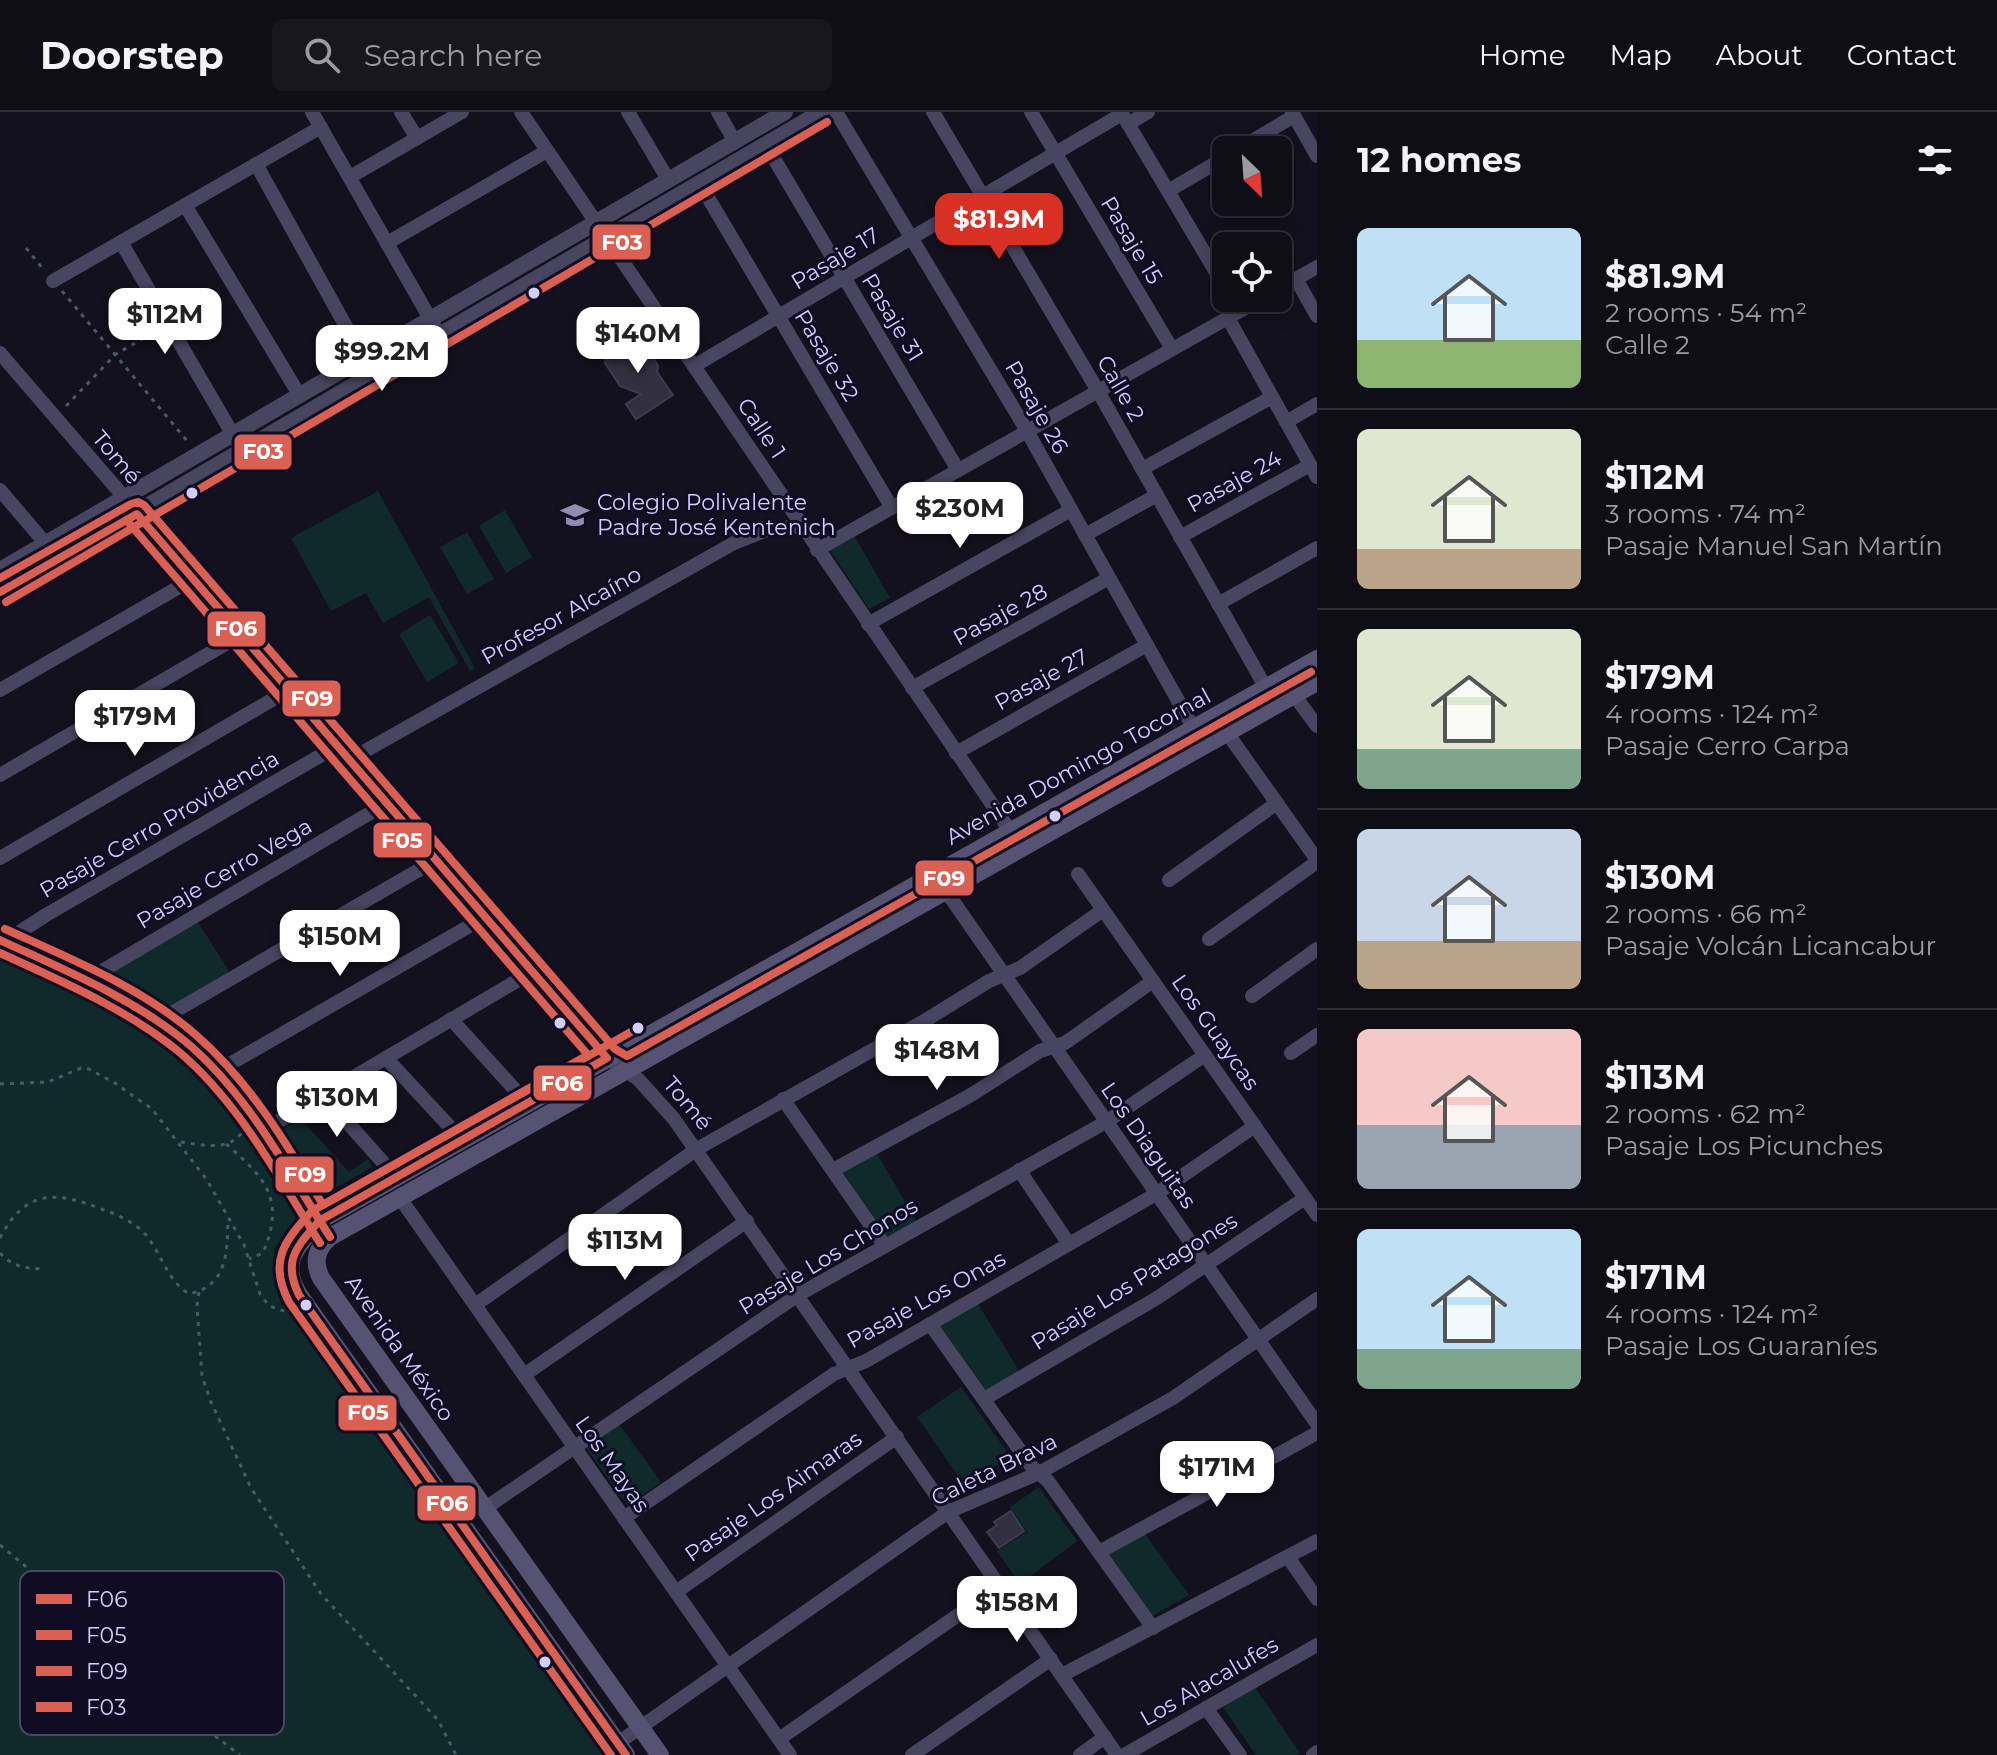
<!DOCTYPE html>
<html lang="en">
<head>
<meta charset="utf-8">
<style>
	:root { --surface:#0f0d16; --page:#18161f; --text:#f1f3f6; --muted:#9b9ca1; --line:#2f2d35; --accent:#d93025 }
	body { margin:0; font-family:Montserrat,sans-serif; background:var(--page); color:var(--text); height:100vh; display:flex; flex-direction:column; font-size:30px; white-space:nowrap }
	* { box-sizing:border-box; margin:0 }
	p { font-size:26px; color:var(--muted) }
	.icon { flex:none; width:44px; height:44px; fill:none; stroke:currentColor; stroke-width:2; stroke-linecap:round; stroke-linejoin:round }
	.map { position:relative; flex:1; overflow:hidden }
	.sheet { display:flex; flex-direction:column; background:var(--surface); width:680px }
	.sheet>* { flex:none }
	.needle { width:52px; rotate:155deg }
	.buttons { position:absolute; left:1212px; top:24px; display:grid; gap:16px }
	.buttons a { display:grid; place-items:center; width:80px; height:80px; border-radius:12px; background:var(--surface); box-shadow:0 4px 20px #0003,0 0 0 2px var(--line); font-size:40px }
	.price { position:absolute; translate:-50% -68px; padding:0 18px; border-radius:16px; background:#fff; color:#222; font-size:26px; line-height:52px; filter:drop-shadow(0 2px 4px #0008) }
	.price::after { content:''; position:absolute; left:50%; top:48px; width:24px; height:18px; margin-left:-12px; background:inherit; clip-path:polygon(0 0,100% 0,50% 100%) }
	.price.on { background:var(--accent); color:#fff }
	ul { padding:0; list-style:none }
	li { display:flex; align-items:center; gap:24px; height:200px; padding:0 40px }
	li+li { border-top:2px solid var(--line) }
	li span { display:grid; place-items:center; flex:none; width:224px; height:160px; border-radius:12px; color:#555 }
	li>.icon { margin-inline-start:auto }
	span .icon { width:96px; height:96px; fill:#fffc; stroke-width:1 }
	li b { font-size:34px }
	h2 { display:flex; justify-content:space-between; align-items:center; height:96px; padding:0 40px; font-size:34px }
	header { display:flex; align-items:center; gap:48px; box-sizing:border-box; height:112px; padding:0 40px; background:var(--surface); border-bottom:2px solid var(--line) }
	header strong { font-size:38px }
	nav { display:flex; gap:44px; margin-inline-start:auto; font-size:28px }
	.search { width:560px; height:72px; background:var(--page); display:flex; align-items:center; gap:20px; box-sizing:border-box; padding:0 28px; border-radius:12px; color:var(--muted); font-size:30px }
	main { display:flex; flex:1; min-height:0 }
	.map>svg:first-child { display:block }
	.green { fill:#10292a }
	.building { fill:#322f40; stroke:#403a52; stroke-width:2 }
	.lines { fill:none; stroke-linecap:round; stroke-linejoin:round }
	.path { stroke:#49596a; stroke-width:3; stroke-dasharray:4 6; stroke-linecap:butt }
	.minor { stroke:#47455f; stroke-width:14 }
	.tertiary { stroke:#47455f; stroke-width:16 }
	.secondary { stroke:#555272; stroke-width:18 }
	.bus-1-casing { stroke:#100c23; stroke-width:14 }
	.bus-2-casing { stroke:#100c23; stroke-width:14 }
	.bus-3-casing { stroke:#100c23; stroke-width:14 }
	.bus-4-casing { stroke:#100c23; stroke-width:14 }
	.bus-1 { stroke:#db6054; stroke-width:8 }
	.bus-2 { stroke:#db6054; stroke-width:8 }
	.bus-3 { stroke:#db6054; stroke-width:8 }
	.bus-4 { stroke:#db6054; stroke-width:8 }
	.bus-dot { fill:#d4ceff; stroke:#100c23; stroke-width:3 }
	.labels { text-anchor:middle; stroke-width:6; stroke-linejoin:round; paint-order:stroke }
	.street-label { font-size:22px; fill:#d4ceff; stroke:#100c23 }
	.poi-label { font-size:22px; fill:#d4ceff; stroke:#100c23; text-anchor:start }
	.key { fill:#100c23; stroke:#4b4665; stroke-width:2 }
	.key-label { font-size:22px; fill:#d4ceff }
	.line-badge { stroke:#100c23; stroke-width:3 }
	.badge-label { font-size:22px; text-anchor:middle; font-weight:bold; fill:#fff }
</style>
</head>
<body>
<header>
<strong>Doorstep</strong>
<div class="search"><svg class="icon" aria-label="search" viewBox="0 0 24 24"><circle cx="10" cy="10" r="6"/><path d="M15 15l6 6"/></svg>Search here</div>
<nav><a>Home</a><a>Map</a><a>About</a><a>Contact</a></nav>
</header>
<main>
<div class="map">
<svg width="1317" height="1643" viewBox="0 0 1317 1643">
	<rect width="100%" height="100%" fill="#14111e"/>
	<g class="green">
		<polygon points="378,379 475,556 470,559 429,485 383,511 366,481 331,499 291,426"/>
		<polygon points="505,398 532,445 506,461 479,414"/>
		<polygon points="467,420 494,467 467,482 440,435"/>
		<polygon points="855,425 890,486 869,497 830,438"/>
		<polygon points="430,503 459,551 427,570 399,522"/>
		<polygon points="198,810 232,864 165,898 101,865"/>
		<polygon points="0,845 36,861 166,932 234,1001 297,1101 294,1112 274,1137 275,1164 443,1417 606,1643 0,1643"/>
		<polygon points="300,1006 349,1060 368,1047 372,1055 323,1083 279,1020"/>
		<polygon points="876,1040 917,1110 886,1127 842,1058"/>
		<polygon points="977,1190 1019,1259 986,1278 938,1212"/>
		<polygon points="961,1275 1010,1344 966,1375 917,1305"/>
		<polygon points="619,1312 661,1370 628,1394 586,1336"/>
		<polygon points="1039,1375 1077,1429 1020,1472 997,1439 1026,1420 1029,1423 1010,1395"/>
		<polygon points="1145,1422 1189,1483 1152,1504 1109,1442"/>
		<polygon points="1254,1574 1300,1641 1296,1643 1256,1643 1220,1591"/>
	</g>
	<g class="building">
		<polygon points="634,224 642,227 658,254 657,260 673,283 636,307 626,292 641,282 620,274 605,251 606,242"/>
		<polygon points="1011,1399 1024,1419 999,1436 987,1420 997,1413 994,1410"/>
	</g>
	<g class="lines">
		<g class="path">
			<polyline points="26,136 44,158"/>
			<polyline points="62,179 188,330"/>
			<polyline points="66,294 116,242 158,218"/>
			<polyline points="0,972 48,970 81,956 89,957 115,971 152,997 207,1068 244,1133 260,1182 269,1194 293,1202"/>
			<path d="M181,1030C203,1033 229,1040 243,1019"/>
			<path d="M226,1032C267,1067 285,1088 263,1141L249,1147"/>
			<path d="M0,1126C26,1076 57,1079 104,1098C119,1103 135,1111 146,1123C162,1143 167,1168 189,1182C227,1174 227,1142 228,1109"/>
			<path d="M0,1141C13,1155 24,1156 43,1157"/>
			<polyline points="199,1180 197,1194 202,1264 211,1290 251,1376 321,1482 438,1608 456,1643"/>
			<polyline points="0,1433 42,1468 64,1502 156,1567 182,1589 207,1618 240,1643"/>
		</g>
		<g class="minor">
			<polyline points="312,0 440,224"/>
			<polyline points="401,0 417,26"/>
			<polyline points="521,0 1015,726"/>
			<polyline points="628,0 669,69"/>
			<polyline points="718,0 735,30"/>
			<polyline points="836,0 1027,319 1194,617"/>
			<polyline points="933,0 1098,279 1266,576"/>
			<polyline points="1031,0 1172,237"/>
			<polyline points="1121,0 1226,177"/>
			<polyline points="1292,0 1317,44"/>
			<polyline points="1128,12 1148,0"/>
			<polyline points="766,33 958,358"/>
			<polyline points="1237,38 1294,4"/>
			<polyline points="256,52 364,247"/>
			<polyline points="350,65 462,0"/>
			<polyline points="700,72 892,396"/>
			<polyline points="1168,79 1226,45"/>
			<polyline points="185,93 300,284"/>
			<polyline points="121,130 243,340"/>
			<polyline points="387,131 547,39"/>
			<polyline points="1296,167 1317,204"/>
			<polyline points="53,169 321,15"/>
			<polyline points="1278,177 1317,155"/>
			<polyline points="1228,206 1317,365"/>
			<polyline points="0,241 607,946 638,967 674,1007 1117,1643"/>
			<polyline points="694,254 1122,2"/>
			<polyline points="1286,310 1317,292"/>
			<polyline points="1142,357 1272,285"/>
			<polyline points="0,378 46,432"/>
			<polyline points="1085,423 1157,383"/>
			<polyline points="1180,425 1310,353"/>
			<polyline points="817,438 1263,186"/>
			<polyline points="1218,492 1317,436"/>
			<polyline points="868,512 1071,398"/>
			<polyline points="912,576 1109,466"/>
			<polyline points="0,578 193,467"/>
			<polyline points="1294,583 1317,614"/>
			<polyline points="1223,615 1317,748"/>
			<polyline points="956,641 1147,533"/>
			<polyline points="349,648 734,431 767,418 801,414"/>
			<polyline points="0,663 241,523"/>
			<polyline points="0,746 289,578"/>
			<polyline points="1078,762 1317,1103"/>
			<polyline points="1169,768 1277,691"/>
			<polyline points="946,779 1317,1312"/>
			<polyline points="1209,827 1317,750"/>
			<polyline points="4,830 46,803 337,634"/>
			<polyline points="85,869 387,691"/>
			<polyline points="1252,884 1317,837"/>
			<polyline points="451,907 527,991"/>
			<polyline points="158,909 436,748"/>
			<polyline points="1291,941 1317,923"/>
			<polyline points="386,946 462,1028"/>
			<polyline points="216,960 485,805"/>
			<polyline points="323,983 396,1065"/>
			<polyline points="783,987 885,1134"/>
			<polyline points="262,1019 532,860"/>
			<polyline points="833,1058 971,983 1040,939 1065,931 1153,869"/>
			<polyline points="1019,1058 1069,1132"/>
			<polyline points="400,1086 790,1643"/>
			<polyline points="475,1193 697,1037 926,908 989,869 1020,856 1103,798"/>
			<polyline points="930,1212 1031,1354 1048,1369 1153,1516"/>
			<polyline points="524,1263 747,1109"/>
			<polyline points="984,1287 1157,1186 1305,1086"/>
			<polyline points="484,1397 798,1183 1106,1010 1205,943"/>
			<polyline points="624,1406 834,1262 866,1249 1156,1082 1255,1014"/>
			<polyline points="1099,1440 1317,1321"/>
			<polyline points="1288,1445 1317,1487"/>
			<polyline points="676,1480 897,1325"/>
			<polyline points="1062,1563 1317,1429"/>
			<polyline points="1206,1596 1240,1643"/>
			<polyline points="779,1627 1000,1474"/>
			<polyline points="618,1631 948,1400 1039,1361 1173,1286 1317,1187"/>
			<polyline points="912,1643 1051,1547"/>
			<polyline points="1080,1643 1105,1625"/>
			<polyline points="1124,1643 1317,1533"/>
			<polyline points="1313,1643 1317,1640"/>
		</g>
		<g class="tertiary">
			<polyline points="0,458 785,0"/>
			<polyline points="0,480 821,0"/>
			<path d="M0,828C62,856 135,887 187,931C246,982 283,1053 324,1117"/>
		</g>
		<g class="secondary">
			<path d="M626,1643L299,1183C278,1149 298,1134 319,1109L1317,547"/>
			<path d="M660,1643L321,1166C313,1150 316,1137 330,1125L1317,570"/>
		</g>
		<defs>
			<g id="bus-1">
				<path d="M0,480L137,402L607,946L319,1109C297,1135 282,1148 299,1183L626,1643"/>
				<path d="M0,828C64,858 131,885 186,930C248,982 287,1058 330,1125"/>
			</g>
			<g id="bus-2">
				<path d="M128,410L588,943L312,1099C284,1129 268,1150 289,1190L611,1643"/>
				<path d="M0,841C61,869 125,896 178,939C239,990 278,1065 320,1131"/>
			</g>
			<g id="bus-3">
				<polyline points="0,466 131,392 138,390 144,393 615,937 627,944 1311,560"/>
				<path d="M5,817C71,847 141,875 196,923C250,970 287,1032 323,1093L638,916"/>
			</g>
			<polyline id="bus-4" points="6,490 827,10"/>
		</defs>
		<use href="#bus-1" class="bus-1-casing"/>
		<use href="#bus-2" class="bus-2-casing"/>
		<use href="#bus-3" class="bus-3-casing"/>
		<use href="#bus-4" class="bus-4-casing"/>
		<use href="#bus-1" class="bus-1"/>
		<use href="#bus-2" class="bus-2"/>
		<use href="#bus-3" class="bus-3"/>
		<use href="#bus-4" class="bus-4"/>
	</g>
	<defs>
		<symbol id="school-bare" viewBox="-9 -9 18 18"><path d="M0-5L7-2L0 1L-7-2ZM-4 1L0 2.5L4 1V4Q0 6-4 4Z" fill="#918cb0" stroke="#100c23" stroke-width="2.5" paint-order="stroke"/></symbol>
	</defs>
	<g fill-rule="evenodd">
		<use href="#school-bare" x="555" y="383" width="40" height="40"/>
	</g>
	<g class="bus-dot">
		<circle cx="534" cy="181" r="7"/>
		<circle cx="192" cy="381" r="7"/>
		<circle cx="1055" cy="704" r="7"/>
		<circle cx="560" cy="911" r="7"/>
		<circle cx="638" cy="916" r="7"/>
		<circle cx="306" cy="1193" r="7"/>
		<circle cx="545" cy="1550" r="7"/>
	</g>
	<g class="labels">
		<g class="street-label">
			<text transform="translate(1132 128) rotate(59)" y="8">Pasaje 15</text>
			<text transform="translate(835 146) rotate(-31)" y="8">Pasaje 17</text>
			<text transform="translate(893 205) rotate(59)" y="8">Pasaje 31</text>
			<text transform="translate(827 243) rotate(59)" y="8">Pasaje 32</text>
			<text transform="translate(1121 276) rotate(60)" y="8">Calle 2</text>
			<text transform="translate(1037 295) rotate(60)" y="8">Pasaje 26</text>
			<text transform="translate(762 316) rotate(56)" y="8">Calle 1</text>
			<text transform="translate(117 345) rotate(50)" y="8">Tomé</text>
			<text transform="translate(1234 369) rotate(-29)" y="8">Pasaje 24</text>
			<text transform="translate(1000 502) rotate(-29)" y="8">Pasaje 28</text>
			<text transform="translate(561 503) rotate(-29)" y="8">Profesor Alcaíno</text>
			<text transform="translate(1041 567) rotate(-29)" y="8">Pasaje 27</text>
			<text transform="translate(1078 654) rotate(-29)" y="8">Avenida Domingo Tocornal</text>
			<text transform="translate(159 712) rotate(-30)" y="8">Pasaje Cerro Providencia</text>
			<text transform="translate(224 761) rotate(-30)" y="8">Pasaje Cerro Vega</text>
			<text transform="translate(1216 920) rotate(55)" y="8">Los Guaycas</text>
			<text transform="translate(688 991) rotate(50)" y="8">Tomé</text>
			<text transform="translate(1149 1033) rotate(55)" y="8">Los Diaguitas</text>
			<text transform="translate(828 1144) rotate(-31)" y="8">Pasaje Los Chonos</text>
			<text transform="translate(1134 1169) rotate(-32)" y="8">Pasaje Los Patagones</text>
			<text transform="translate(926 1187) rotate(-29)" y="8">Pasaje Los Onas</text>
			<text transform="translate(400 1236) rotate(55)" y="8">Avenida México</text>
			<text transform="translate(613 1352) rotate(55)" y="8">Los Mayas</text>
			<text transform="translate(994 1357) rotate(-26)" y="8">Caleta Brava</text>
			<text transform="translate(773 1384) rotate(-35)" y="8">Pasaje Los Aimaras</text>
			<text transform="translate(1209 1569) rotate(-30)" y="8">Los Alacalufes</text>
		</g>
		<g class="poi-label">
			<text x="597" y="398">Colegio Polivalente<tspan x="597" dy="25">Padre José Kentenich</tspan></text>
		</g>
	</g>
	<rect x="20" y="1459" width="264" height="164" rx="12" class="key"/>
	<rect x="36" y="1482" width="36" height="10" fill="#db6054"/>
	<rect x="36" y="1518" width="36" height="10" fill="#db6054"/>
	<rect x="36" y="1554" width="36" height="10" fill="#db6054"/>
	<rect x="36" y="1590" width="36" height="10" fill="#db6054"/>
	<g class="key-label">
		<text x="86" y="1495">F06</text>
		<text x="86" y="1531">F05</text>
		<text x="86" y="1567">F09</text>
		<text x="86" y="1603">F03</text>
	</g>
	<g class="line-badge">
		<rect x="591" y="111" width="61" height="38" rx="8" fill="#db6054"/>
		<rect x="233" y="321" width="60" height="38" rx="8" fill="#db6054"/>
		<rect x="206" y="498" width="61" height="38" rx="8" fill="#db6054"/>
		<rect x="281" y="567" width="61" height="39" rx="8" fill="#db6054"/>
		<rect x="372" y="709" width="61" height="38" rx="8" fill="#db6054"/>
		<rect x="914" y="747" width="61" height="38" rx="8" fill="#db6054"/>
		<rect x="532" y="952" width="61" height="38" rx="8" fill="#db6054"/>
		<rect x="274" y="1043" width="61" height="39" rx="8" fill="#db6054"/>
		<rect x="337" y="1282" width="61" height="38" rx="8" fill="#db6054"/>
		<rect x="416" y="1372" width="61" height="38" rx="8" fill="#db6054"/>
	</g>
	<g class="badge-label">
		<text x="622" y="138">F03</text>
		<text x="263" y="347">F03</text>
		<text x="236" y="524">F06</text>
		<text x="312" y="594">F09</text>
		<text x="402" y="736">F05</text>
		<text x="944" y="774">F09</text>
		<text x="562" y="979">F06</text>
		<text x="305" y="1070">F09</text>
		<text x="368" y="1308">F05</text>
		<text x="447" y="1399">F06</text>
	</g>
</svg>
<div class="buttons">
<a><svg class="needle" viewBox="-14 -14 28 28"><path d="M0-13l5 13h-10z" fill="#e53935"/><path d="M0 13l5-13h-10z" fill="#9b9ca1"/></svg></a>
<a><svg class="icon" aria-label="locate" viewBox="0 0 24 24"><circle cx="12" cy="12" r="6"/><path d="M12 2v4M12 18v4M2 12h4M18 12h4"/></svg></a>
</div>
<b class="price on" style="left:999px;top:149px">$81.9M</b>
<b class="price" style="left:165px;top:244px">$112M</b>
<b class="price" style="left:638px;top:263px">$140M</b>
<b class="price" style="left:382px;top:281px">$99.2M</b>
<b class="price" style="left:960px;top:438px">$230M</b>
<b class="price" style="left:135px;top:646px">$179M</b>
<b class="price" style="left:340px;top:866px">$150M</b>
<b class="price" style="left:937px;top:980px">$148M</b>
<b class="price" style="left:337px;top:1027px">$130M</b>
<b class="price" style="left:625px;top:1170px">$113M</b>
<b class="price" style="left:1217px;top:1397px">$171M</b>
<b class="price" style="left:1017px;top:1532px">$158M</b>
</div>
<section class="sheet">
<h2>12 homes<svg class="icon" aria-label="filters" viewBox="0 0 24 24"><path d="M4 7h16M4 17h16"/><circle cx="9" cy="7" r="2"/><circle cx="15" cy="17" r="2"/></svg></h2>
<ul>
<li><span style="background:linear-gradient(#bfe0f5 70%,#8fb573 0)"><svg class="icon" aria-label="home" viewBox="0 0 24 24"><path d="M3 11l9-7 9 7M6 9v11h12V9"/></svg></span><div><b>$81.9M</b><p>2 rooms · 54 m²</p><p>Calle 2</p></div></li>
<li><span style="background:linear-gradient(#dfe7d0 75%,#b9a48a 0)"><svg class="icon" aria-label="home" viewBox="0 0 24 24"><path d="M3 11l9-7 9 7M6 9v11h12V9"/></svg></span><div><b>$112M</b><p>3 rooms · 74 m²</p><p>Pasaje Manuel San Martín</p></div></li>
<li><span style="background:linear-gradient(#dfe7d0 75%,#7fa58c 0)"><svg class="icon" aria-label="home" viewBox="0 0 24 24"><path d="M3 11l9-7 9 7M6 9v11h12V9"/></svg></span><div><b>$179M</b><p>4 rooms · 124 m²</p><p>Pasaje Cerro Carpa</p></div></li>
<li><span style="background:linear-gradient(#c9d6e8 70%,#b9a48a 0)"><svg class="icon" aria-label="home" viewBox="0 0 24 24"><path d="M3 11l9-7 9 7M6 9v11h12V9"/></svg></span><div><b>$130M</b><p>2 rooms · 66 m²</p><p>Pasaje Volcán Licancabur</p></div></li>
<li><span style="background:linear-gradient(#f6c9c9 60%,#9aa5b1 0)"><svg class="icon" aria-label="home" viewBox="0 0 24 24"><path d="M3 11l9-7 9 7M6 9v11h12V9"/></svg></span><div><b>$113M</b><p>2 rooms · 62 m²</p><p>Pasaje Los Picunches</p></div></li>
<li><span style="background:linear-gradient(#bfe0f5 75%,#7fa58c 0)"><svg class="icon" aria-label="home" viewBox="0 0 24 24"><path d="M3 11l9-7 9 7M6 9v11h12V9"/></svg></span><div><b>$171M</b><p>4 rooms · 124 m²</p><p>Pasaje Los Guaraníes</p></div></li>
</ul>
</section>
</main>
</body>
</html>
